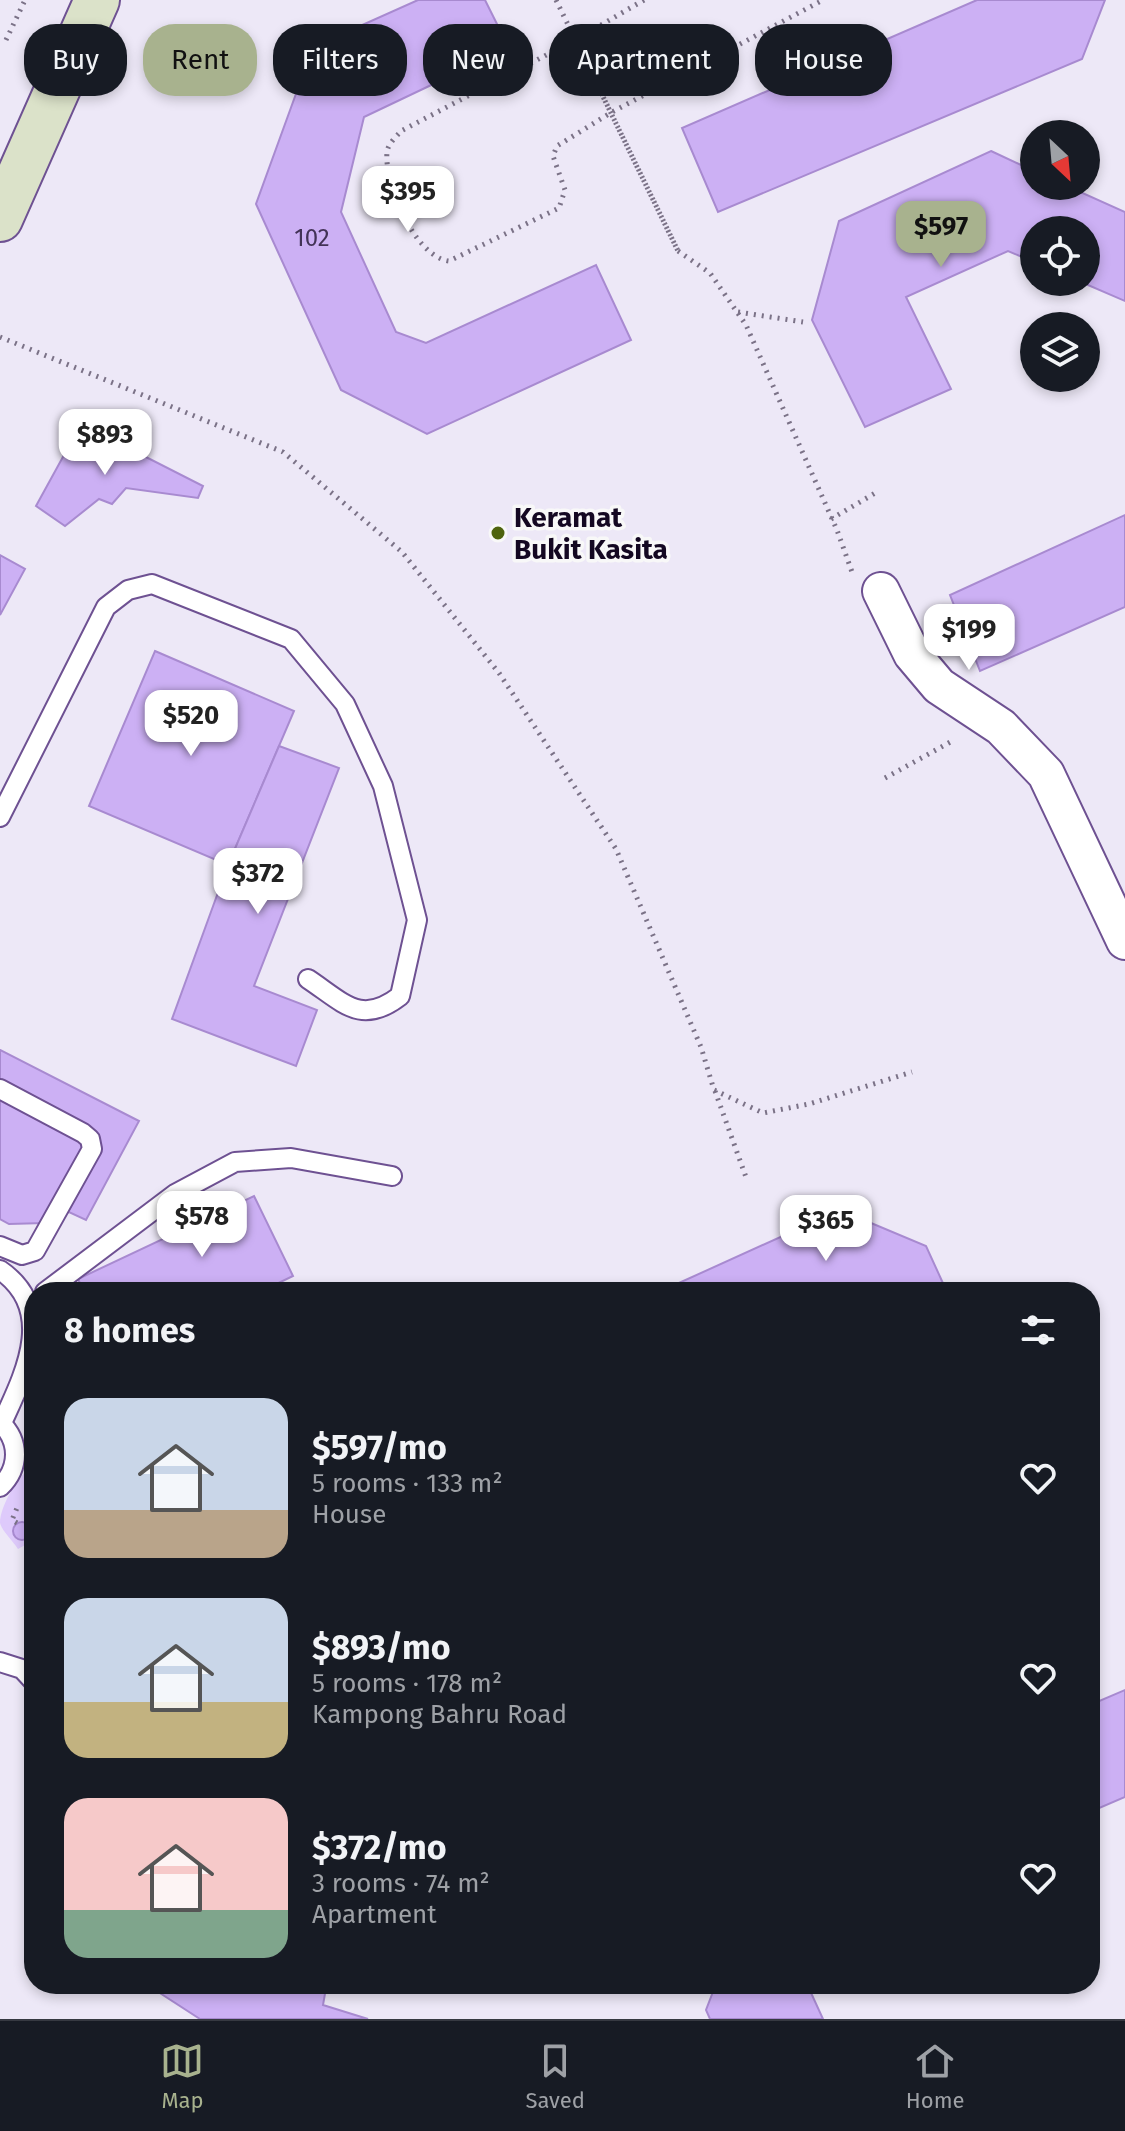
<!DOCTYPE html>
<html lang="en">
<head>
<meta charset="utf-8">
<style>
	:root { --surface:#171b24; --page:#20242c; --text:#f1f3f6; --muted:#9ea1a6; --line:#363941; --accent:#a8b28e }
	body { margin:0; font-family:"Fira Sans",sans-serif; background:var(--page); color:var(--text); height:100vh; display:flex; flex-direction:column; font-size:30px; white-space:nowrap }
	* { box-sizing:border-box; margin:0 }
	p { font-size:26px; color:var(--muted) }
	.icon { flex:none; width:44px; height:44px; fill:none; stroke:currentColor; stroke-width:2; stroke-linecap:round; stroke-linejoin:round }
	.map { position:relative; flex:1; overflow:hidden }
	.panel { position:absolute; left:24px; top:1282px; width:1076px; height:712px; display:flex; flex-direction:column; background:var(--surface); border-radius:32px; box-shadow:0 4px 12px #0003 }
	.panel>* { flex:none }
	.guide { position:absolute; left:24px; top:24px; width:1078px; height:72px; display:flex; gap:16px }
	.needle { width:52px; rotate:154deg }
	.fabs { position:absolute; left:1020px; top:120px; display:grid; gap:16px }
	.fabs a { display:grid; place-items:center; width:80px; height:80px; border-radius:50%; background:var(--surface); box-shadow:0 4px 12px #0003; font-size:40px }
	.price { position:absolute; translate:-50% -68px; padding:0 18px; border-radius:16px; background:#fff; color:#222; font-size:26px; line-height:52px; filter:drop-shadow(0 2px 4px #0008) }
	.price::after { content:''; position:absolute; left:50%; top:48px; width:24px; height:18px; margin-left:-12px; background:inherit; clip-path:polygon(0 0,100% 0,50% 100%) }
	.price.active { background:var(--accent); color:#111 }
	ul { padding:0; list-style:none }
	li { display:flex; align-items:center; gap:24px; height:200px; padding:0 40px }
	li span { display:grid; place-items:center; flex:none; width:224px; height:160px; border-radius:24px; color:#555 }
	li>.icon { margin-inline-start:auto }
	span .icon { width:96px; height:96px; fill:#fffc; stroke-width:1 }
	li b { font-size:34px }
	h2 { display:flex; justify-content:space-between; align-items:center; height:96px; padding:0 40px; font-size:34px }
	.chip { padding:0 28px; border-radius:32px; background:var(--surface); box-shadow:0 4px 12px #0003; font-size:28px; line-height:72px }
	.chip.active { background:var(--accent); color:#111 }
	.tab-bar { display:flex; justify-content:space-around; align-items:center; height:112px; border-top:2px solid var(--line); background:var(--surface); font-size:22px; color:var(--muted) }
	.tab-bar a { display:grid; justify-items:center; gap:4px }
	.tab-bar .active { color:var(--accent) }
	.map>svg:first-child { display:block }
	.green { fill:#decafb }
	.building { fill:#ccb0f4; stroke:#a88ad0; stroke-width:2 }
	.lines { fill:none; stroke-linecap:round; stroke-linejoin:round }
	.lane-casing { stroke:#6e5192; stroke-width:22 }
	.street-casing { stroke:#6e5192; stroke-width:40 }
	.secondary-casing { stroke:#6e5192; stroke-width:48 }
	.path { stroke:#7b7287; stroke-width:5; stroke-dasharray:2 6; stroke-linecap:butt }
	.lane { stroke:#fff; stroke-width:18 }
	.street { stroke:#fff; stroke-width:36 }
	.secondary { stroke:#dbe2c9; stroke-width:44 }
	.poi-dot { fill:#4e630e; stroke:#f8f8f8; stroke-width:3 }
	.labels { text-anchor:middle; stroke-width:7; stroke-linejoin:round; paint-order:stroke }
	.number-label { font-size:24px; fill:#423256 }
	.poi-label { font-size:28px; font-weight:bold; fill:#140822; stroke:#f8f8f8; text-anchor:start }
</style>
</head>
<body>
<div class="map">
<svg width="1125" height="2019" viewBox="0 0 1125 2019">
	<rect width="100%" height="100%" fill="#ede8f7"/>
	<path class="green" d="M34,1465V1540L18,1549C13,1541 2,1531 0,1523C0,1505 20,1473 34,1465Z"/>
	<g class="building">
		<polygon points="418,0 485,0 509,48 364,117 341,212 396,332 426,343 596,265 631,340 427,434 341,390 256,204 313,47"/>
		<polygon points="977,0 1105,0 1082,59 718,212 682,128"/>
		<polygon points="991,151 1034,171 1034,186 1067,186 1125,212 1125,301 1081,282 1086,282 1086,230 1034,230 1034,262 1008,251 906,297 951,389 865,427 812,320 839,221"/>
		<polygon points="81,424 203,486 198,498 126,488 112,504 99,499 65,526 36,506"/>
		<polygon points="1125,515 1125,607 980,671 950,595"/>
		<polygon points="0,555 25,569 0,615"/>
		<polygon points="155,651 294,711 228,865 89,806"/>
		<polygon points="279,746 339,768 254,986 317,1010 296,1066 172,1019 228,865"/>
		<polygon points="0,1050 139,1121 86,1220 69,1212 45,1223 9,1224 0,1219"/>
		<polygon points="254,1196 293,1276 260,1292 84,1292 78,1279"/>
		<polygon points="840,1210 926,1246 947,1292 659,1292"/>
		<circle cx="22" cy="1531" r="9"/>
		<polygon points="1125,1690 1125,1797 1090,1812 1090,1705"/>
		<polygon points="146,1984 308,1984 326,1988 323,2005 368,2019 200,2019"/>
		<polygon points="716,1984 807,1984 823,2019 710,2019 706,2010"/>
	</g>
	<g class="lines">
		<defs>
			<g id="lane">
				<path d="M0,817L106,607L128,590L152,584L291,639L345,704L383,786L417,920L400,996C361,1026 344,1003 308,979"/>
				<polyline points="0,1089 83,1133 90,1139 92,1149 35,1251 22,1255 0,1246"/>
				<path d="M0,1270C58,1310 24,1375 2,1423"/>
				<polyline points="45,1292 175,1194 235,1162 291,1158 392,1176"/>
				<path d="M0,1422C20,1441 20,1468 0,1487"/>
				<polyline points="0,1662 22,1669 34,1682"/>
			</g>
			<polyline id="street" points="881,591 912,654 939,686 1001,727 1046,774 1125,941"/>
			<polyline id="secondary" points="0,219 97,0"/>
		</defs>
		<use href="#lane" class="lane-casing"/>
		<use href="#street" class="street-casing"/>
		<use href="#secondary" class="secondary-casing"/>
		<g class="path">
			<polyline points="556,0 678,251 593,76"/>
			<path d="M644,0L575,40L401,131C396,137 388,144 387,152C384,184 415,257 449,261L559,208L565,190L553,156L557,146L612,112L823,0"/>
			<polyline points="6,40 25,0"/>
			<polyline points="678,251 710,273 746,325 837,530 852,572"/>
			<polyline points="738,312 803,322"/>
			<polyline points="0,337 283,452 402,552 499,673 616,849 701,1047 714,1090 763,1113 809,1104 912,1072"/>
			<polyline points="831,519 877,492"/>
			<polyline points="885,778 954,740"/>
			<polyline points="715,1091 747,1180"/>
			<polyline points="17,1523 12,1520 17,1508"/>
			<polyline points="32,1529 34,1527"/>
		</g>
		<use href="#lane" class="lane"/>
		<use href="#street" class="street"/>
		<use href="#secondary" class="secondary"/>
	</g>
	<circle class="poi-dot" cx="498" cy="533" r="8"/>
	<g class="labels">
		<g class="number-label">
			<text x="312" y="246">102</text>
		</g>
		<g class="poi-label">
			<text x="514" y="527">Keramat<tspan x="514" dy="32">Bukit Kasita</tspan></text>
		</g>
	</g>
</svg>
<div class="fabs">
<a><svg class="needle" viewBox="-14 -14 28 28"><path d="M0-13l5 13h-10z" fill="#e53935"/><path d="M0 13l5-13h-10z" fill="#9ea1a6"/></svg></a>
<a><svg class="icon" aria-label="locate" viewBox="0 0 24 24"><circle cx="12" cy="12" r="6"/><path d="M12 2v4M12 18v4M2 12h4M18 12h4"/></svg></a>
<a><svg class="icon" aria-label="layers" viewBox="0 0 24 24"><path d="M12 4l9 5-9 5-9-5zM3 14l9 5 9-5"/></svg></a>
</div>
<b class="price" style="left:408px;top:234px">$395</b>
<b class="price active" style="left:941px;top:269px">$597</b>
<b class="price" style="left:105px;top:477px">$893</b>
<b class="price" style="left:969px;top:672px">$199</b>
<b class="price" style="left:191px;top:758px">$520</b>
<b class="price" style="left:258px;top:916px">$372</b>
<b class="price" style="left:202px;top:1259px">$578</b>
<b class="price" style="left:826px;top:1263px">$365</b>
<div class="guide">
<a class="chip">Buy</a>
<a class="chip active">Rent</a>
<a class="chip">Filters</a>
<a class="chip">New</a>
<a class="chip">Apartment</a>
<a class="chip">House</a>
</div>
<section class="panel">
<h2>8 homes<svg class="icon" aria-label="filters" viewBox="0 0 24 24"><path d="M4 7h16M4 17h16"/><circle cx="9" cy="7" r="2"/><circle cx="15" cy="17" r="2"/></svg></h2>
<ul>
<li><span style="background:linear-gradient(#c9d6e8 70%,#b9a48a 0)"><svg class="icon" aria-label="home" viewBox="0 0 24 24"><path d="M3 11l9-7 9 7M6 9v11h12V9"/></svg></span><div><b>$597/mo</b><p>5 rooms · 133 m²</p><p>House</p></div><svg class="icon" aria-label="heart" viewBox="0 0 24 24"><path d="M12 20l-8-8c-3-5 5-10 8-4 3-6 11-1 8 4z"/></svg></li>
<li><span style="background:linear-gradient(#c9d6e8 65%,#c2b280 0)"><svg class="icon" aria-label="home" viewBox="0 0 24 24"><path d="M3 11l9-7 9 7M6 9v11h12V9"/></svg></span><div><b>$893/mo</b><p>5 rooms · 178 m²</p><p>Kampong Bahru Road</p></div><svg class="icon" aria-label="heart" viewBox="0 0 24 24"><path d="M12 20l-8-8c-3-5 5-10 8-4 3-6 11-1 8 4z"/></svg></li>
<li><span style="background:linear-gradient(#f6c9c9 70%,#7fa58c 0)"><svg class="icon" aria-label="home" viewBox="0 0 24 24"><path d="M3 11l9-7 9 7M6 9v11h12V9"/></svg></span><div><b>$372/mo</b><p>3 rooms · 74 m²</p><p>Apartment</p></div><svg class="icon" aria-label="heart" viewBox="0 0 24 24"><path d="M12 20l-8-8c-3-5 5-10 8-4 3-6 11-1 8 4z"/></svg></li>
</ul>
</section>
</div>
<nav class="tab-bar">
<a class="active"><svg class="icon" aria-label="map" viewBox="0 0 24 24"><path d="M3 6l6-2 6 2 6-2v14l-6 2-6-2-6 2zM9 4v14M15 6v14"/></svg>Map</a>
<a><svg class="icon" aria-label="saved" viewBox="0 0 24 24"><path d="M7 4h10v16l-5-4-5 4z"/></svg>Saved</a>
<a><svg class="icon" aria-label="home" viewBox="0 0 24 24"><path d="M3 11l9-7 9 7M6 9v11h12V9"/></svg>Home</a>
</nav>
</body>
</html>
